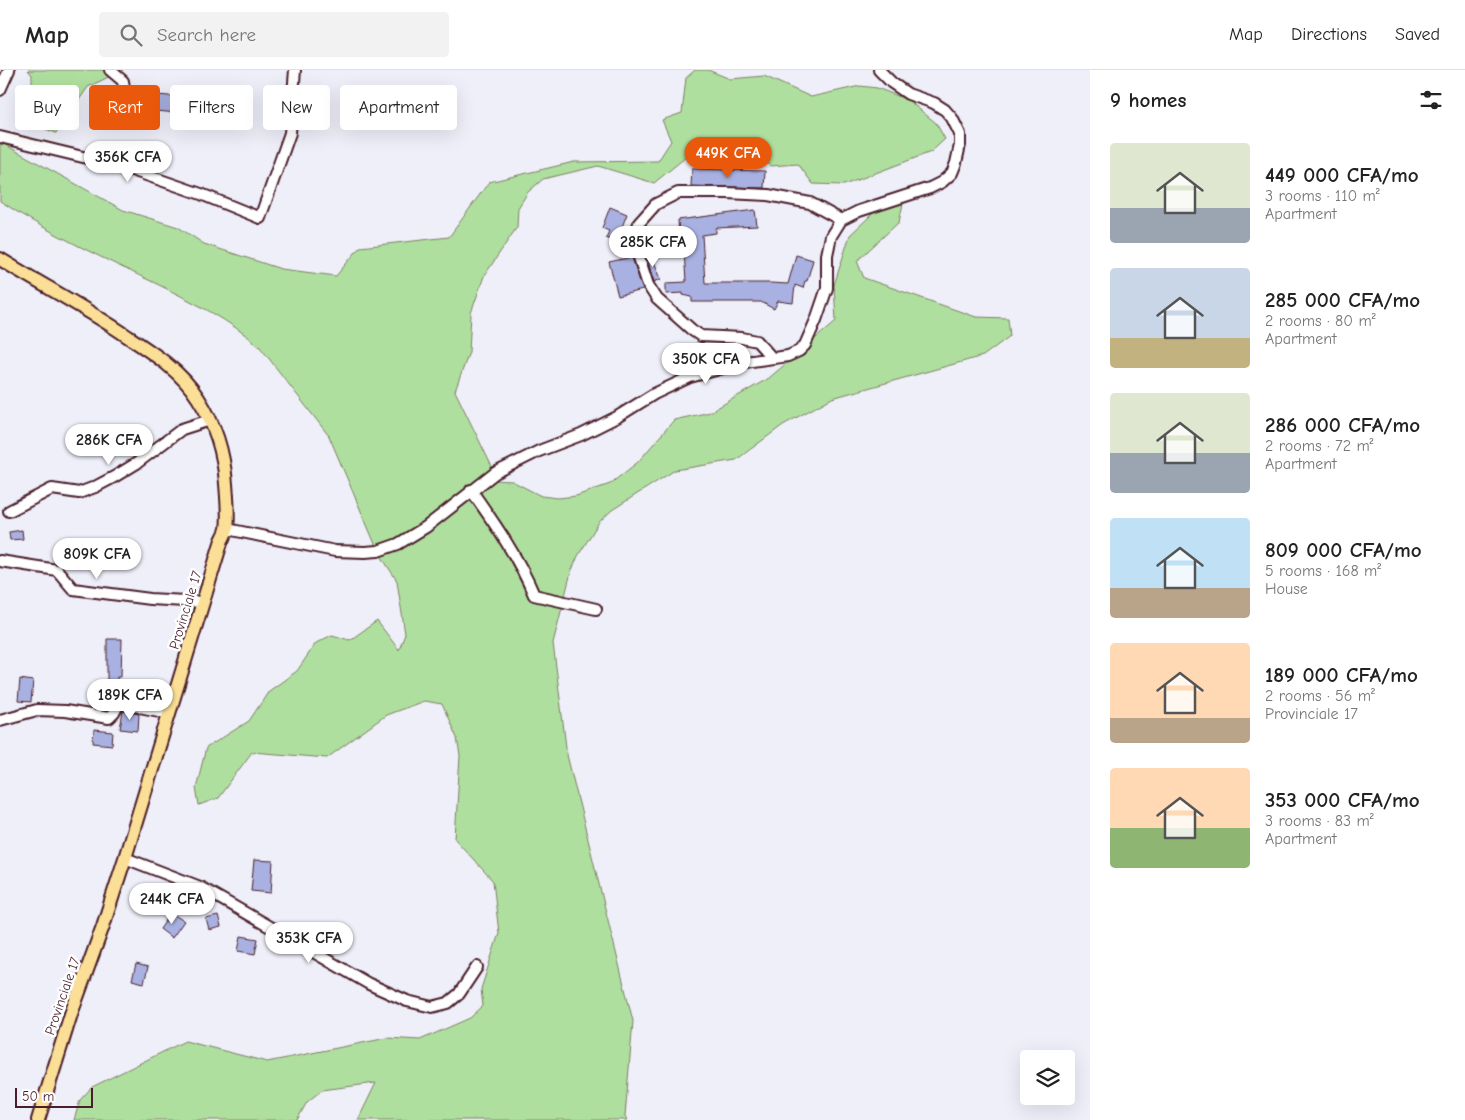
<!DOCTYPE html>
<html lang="en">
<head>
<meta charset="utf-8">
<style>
	:root { --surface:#fff; --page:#f2f2f2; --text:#222; --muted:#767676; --line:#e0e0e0; --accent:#ea580c }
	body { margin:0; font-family:"Comic Neue",sans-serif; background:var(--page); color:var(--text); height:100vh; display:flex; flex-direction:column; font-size:19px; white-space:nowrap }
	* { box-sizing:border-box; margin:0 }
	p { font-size:16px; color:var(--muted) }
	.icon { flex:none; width:28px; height:28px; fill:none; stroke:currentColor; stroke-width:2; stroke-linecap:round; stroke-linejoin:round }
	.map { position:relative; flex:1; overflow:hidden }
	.drawer { display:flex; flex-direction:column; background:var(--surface); width:375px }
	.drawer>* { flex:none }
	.banner { position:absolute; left:15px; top:15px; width:475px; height:45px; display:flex; gap:10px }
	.fabs { position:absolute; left:1020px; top:980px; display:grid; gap:10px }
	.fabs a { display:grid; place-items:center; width:55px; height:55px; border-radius:5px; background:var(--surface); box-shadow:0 5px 20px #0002; font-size:25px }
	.scale { position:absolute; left:15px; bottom:12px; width:78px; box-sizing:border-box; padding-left:5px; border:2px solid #4a1f2b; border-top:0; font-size:14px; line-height:18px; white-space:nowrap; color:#4a1f2b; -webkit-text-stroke:4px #fff; paint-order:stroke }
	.price { position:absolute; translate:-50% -42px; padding:0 11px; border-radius:18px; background:#fff; color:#222; font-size:16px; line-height:32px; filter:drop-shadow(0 1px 2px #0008) }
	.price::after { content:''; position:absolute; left:50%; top:30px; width:15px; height:11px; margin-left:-8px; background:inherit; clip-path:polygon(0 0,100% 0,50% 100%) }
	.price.selected { background:var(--accent); color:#fff }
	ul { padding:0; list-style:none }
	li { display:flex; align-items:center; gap:15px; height:125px; padding:0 20px }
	li span { display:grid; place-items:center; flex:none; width:140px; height:100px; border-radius:5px; color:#555 }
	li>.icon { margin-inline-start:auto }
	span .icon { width:60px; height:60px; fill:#fffc; stroke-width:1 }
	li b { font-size:21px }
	h2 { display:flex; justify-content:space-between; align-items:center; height:60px; padding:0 20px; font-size:21px }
	.tag { padding:0 18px; border-radius:5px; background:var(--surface); box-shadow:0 5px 20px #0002; font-size:18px; line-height:45px }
	.tag.selected { background:var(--accent); color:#fff }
	header { display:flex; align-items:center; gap:30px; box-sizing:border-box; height:70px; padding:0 25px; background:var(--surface); border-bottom:1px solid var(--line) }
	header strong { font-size:24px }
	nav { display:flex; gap:28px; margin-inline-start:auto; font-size:18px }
	.search { width:350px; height:45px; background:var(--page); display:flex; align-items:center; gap:12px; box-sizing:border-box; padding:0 18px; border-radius:5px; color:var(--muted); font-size:19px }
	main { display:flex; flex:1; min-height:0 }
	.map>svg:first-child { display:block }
	.green { fill:#afdf9e; stroke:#7c7f64 }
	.building { fill:#a8b1e1; stroke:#4a1f2b }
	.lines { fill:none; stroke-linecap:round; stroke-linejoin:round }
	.minor-casing { stroke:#4a1f2b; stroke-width:14 }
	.major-casing { stroke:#4a1f2b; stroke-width:16 }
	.minor { stroke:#fff; stroke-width:10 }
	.major { stroke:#fbdf96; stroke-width:12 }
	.labels { text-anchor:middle; stroke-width:5; stroke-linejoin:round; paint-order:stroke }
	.street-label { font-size:14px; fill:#4a1f2b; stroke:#fff }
</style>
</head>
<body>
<header>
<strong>Map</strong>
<div class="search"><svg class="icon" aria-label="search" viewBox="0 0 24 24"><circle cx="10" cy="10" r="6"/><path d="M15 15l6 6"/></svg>Search here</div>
<nav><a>Map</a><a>Directions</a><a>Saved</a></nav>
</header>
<main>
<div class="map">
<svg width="1090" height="1050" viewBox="0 0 1090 1050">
	<rect width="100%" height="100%" fill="#eeeff9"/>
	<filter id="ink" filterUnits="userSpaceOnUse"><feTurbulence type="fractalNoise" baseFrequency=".02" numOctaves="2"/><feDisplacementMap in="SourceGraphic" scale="10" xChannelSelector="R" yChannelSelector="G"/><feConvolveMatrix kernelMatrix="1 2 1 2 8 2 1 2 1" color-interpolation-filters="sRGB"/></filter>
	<g filter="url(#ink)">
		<g class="green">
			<polygon points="28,0 123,0 88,17 56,63 40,57 32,39 32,5"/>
			<path d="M695,0H708L730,9L764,6L811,27L860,16L877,18L908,30L936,53L945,69L931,82L844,115L813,114L798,94L770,96L760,87H686L654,113L598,96L543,109L528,122L518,138L517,157L484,206L471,243L469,282L455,321L495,403L494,410L512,411L541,426L558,428L576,426L610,414L638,392L674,350L710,342L769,308L836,251L834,215L850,165L888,129L903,134L899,152L857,191L864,208L976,247L1008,248L1010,266L983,286L832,328L783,355L736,390L675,400L612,440L599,452L578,486L571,502L553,573L567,685L633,951L625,1046L627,1050H358L376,1013L322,1020L307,1032L297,1050H74L80,1030L92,1017L185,971L267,992L387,968L420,970L470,948L483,936L481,919L499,863L493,811L455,769L460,686L457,668L442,634L424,631L386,645L327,688L252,682L218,728L199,735L196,718L206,678L249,651L269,621L297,601L316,573L332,565L350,570L377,551L399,580L405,564L397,511L378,481L329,366L260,277C230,250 195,233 159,215C105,189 50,164 0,131V72L123,140L178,157L204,174L281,199L336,206L360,177L449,167L489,112L574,92L658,91L671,71L662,50L682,43L686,8Z"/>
		</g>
		<g class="building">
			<polygon points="157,25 180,27 178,43 155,41"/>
			<polygon points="692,99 765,101 764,118 691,116"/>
			<polygon points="610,137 627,144 616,172 606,168 609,161 602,158"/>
			<polygon points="755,140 757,156 716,158 716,163 702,165 705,213 770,213 788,214 796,185 813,190 807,211 805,211 803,218 795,215 793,233 778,231 774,239 761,232 692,232 692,227 683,225 683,223 666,224 666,213 686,212 683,165 679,166 678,150"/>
			<polygon points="651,184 661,209 654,212 646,185"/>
			<polygon points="632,187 643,220 618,226 609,192"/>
			<polygon points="22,460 23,469 10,470 9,462"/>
			<polygon points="107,569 122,569 121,607 117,607 117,623 113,623 113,631 109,637 104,637 104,613 107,613"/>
			<polygon points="20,609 33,611 31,632 18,631"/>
			<polygon points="123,641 139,644 138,661 120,659"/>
			<polygon points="94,660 113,662 112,675 93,673"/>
			<polygon points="254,790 273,791 271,823 251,821"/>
			<polygon points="171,843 184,851 172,868 160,859"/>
			<polygon points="218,846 221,857 209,860 206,849"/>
			<polygon points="241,866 258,869 255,884 238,881"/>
			<polygon points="136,894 148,897 144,913 132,910"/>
		</g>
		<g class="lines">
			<defs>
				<g id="minor">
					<polyline points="110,0 123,11 125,25"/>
					<polyline points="0,20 9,0"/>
					<polyline points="0,67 120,96 201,124 260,148 290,63 295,0"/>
					<polyline points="772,288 757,271 742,268 701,266 692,260 657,229 648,215 634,172 639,153 656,134 678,123 727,123 768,125 810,133 841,150"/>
					<path d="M471,420C495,454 518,487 534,525L596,539"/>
					<polyline points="9,441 52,419 79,423 95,417 114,407 137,393 182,359 210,350"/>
					<polyline points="227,459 335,481 365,482 378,481 398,474 426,457 495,403 539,381 581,365 617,347 654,324 690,307 745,292 788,286 799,281 805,275 816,250 827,218 827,185 831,166 841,150 859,141 930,118 942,112 952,103 956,93 960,75 960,64 952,48 945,40 934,33 908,24 892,13 879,0"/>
					<polyline points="0,491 57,500 73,519 150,529 203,532"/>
					<polyline points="0,650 37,640 65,641 109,648 114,643 118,635 125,634 169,643"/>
					<polyline points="125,788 200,817 369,914 407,931 432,937 448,933 459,924 477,897"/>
				</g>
				<path id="major" d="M0,189C42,215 86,238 127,266C153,283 181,301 198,328C215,354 224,383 226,414C227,427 229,447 227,459C226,464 222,469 221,473L125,788L103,856L71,944L38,1050"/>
			</defs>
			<use href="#minor" class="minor-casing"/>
			<use href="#major" class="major-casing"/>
			<use href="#minor" class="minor"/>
			<use href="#major" class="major"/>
		</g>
	</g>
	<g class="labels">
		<g class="street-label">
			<text transform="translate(185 540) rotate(-73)" y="5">Provinciale 17</text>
			<text transform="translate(62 926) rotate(-71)" y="5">Provinciale 17</text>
		</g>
	</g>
</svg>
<div class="fabs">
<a><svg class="icon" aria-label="layers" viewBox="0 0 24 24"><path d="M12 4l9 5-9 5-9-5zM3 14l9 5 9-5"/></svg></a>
</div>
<div class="scale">50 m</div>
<b class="price selected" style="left:728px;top:109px">449K CFA</b>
<b class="price" style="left:128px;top:113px">356K CFA</b>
<b class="price" style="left:653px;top:198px">285K CFA</b>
<b class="price" style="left:706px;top:315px">350K CFA</b>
<b class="price" style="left:109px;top:396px">286K CFA</b>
<b class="price" style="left:97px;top:510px">809K CFA</b>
<b class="price" style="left:130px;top:651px">189K CFA</b>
<b class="price" style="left:172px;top:855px">244K CFA</b>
<b class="price" style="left:309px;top:894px">353K CFA</b>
<div class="banner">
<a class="tag">Buy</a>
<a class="tag selected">Rent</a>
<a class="tag">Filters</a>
<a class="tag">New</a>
<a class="tag">Apartment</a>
</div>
</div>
<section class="drawer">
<h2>9 homes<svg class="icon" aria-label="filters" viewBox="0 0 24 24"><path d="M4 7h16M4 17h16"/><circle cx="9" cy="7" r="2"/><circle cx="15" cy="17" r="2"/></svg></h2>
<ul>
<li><span style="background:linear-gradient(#dfe7d0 65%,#9aa5b1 0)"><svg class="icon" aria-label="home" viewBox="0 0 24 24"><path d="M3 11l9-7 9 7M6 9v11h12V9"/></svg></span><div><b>449 000 CFA/mo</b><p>3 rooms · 110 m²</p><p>Apartment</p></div></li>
<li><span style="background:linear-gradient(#c9d6e8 70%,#c2b280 0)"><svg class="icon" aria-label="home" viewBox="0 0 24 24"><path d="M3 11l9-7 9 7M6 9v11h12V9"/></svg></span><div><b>285 000 CFA/mo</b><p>2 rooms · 80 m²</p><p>Apartment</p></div></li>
<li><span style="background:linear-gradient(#dfe7d0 60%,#9aa5b1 0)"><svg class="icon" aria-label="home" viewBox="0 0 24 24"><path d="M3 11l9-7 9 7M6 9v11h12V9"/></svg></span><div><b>286 000 CFA/mo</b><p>2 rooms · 72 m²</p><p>Apartment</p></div></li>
<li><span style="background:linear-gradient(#bfe0f5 70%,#b9a48a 0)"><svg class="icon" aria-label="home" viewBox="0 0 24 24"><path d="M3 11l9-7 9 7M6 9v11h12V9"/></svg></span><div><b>809 000 CFA/mo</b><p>5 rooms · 168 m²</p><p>House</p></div></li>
<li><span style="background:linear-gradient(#ffd9b3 75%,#b9a48a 0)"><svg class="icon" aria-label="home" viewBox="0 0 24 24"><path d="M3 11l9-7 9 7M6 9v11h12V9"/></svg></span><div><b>189 000 CFA/mo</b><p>2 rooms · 56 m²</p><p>Provinciale 17</p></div></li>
<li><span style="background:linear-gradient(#ffd9b3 60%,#8fb573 0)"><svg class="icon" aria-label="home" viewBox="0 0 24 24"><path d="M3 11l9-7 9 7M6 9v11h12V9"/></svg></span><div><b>353 000 CFA/mo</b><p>3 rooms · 83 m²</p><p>Apartment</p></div></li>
</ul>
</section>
</main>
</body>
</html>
